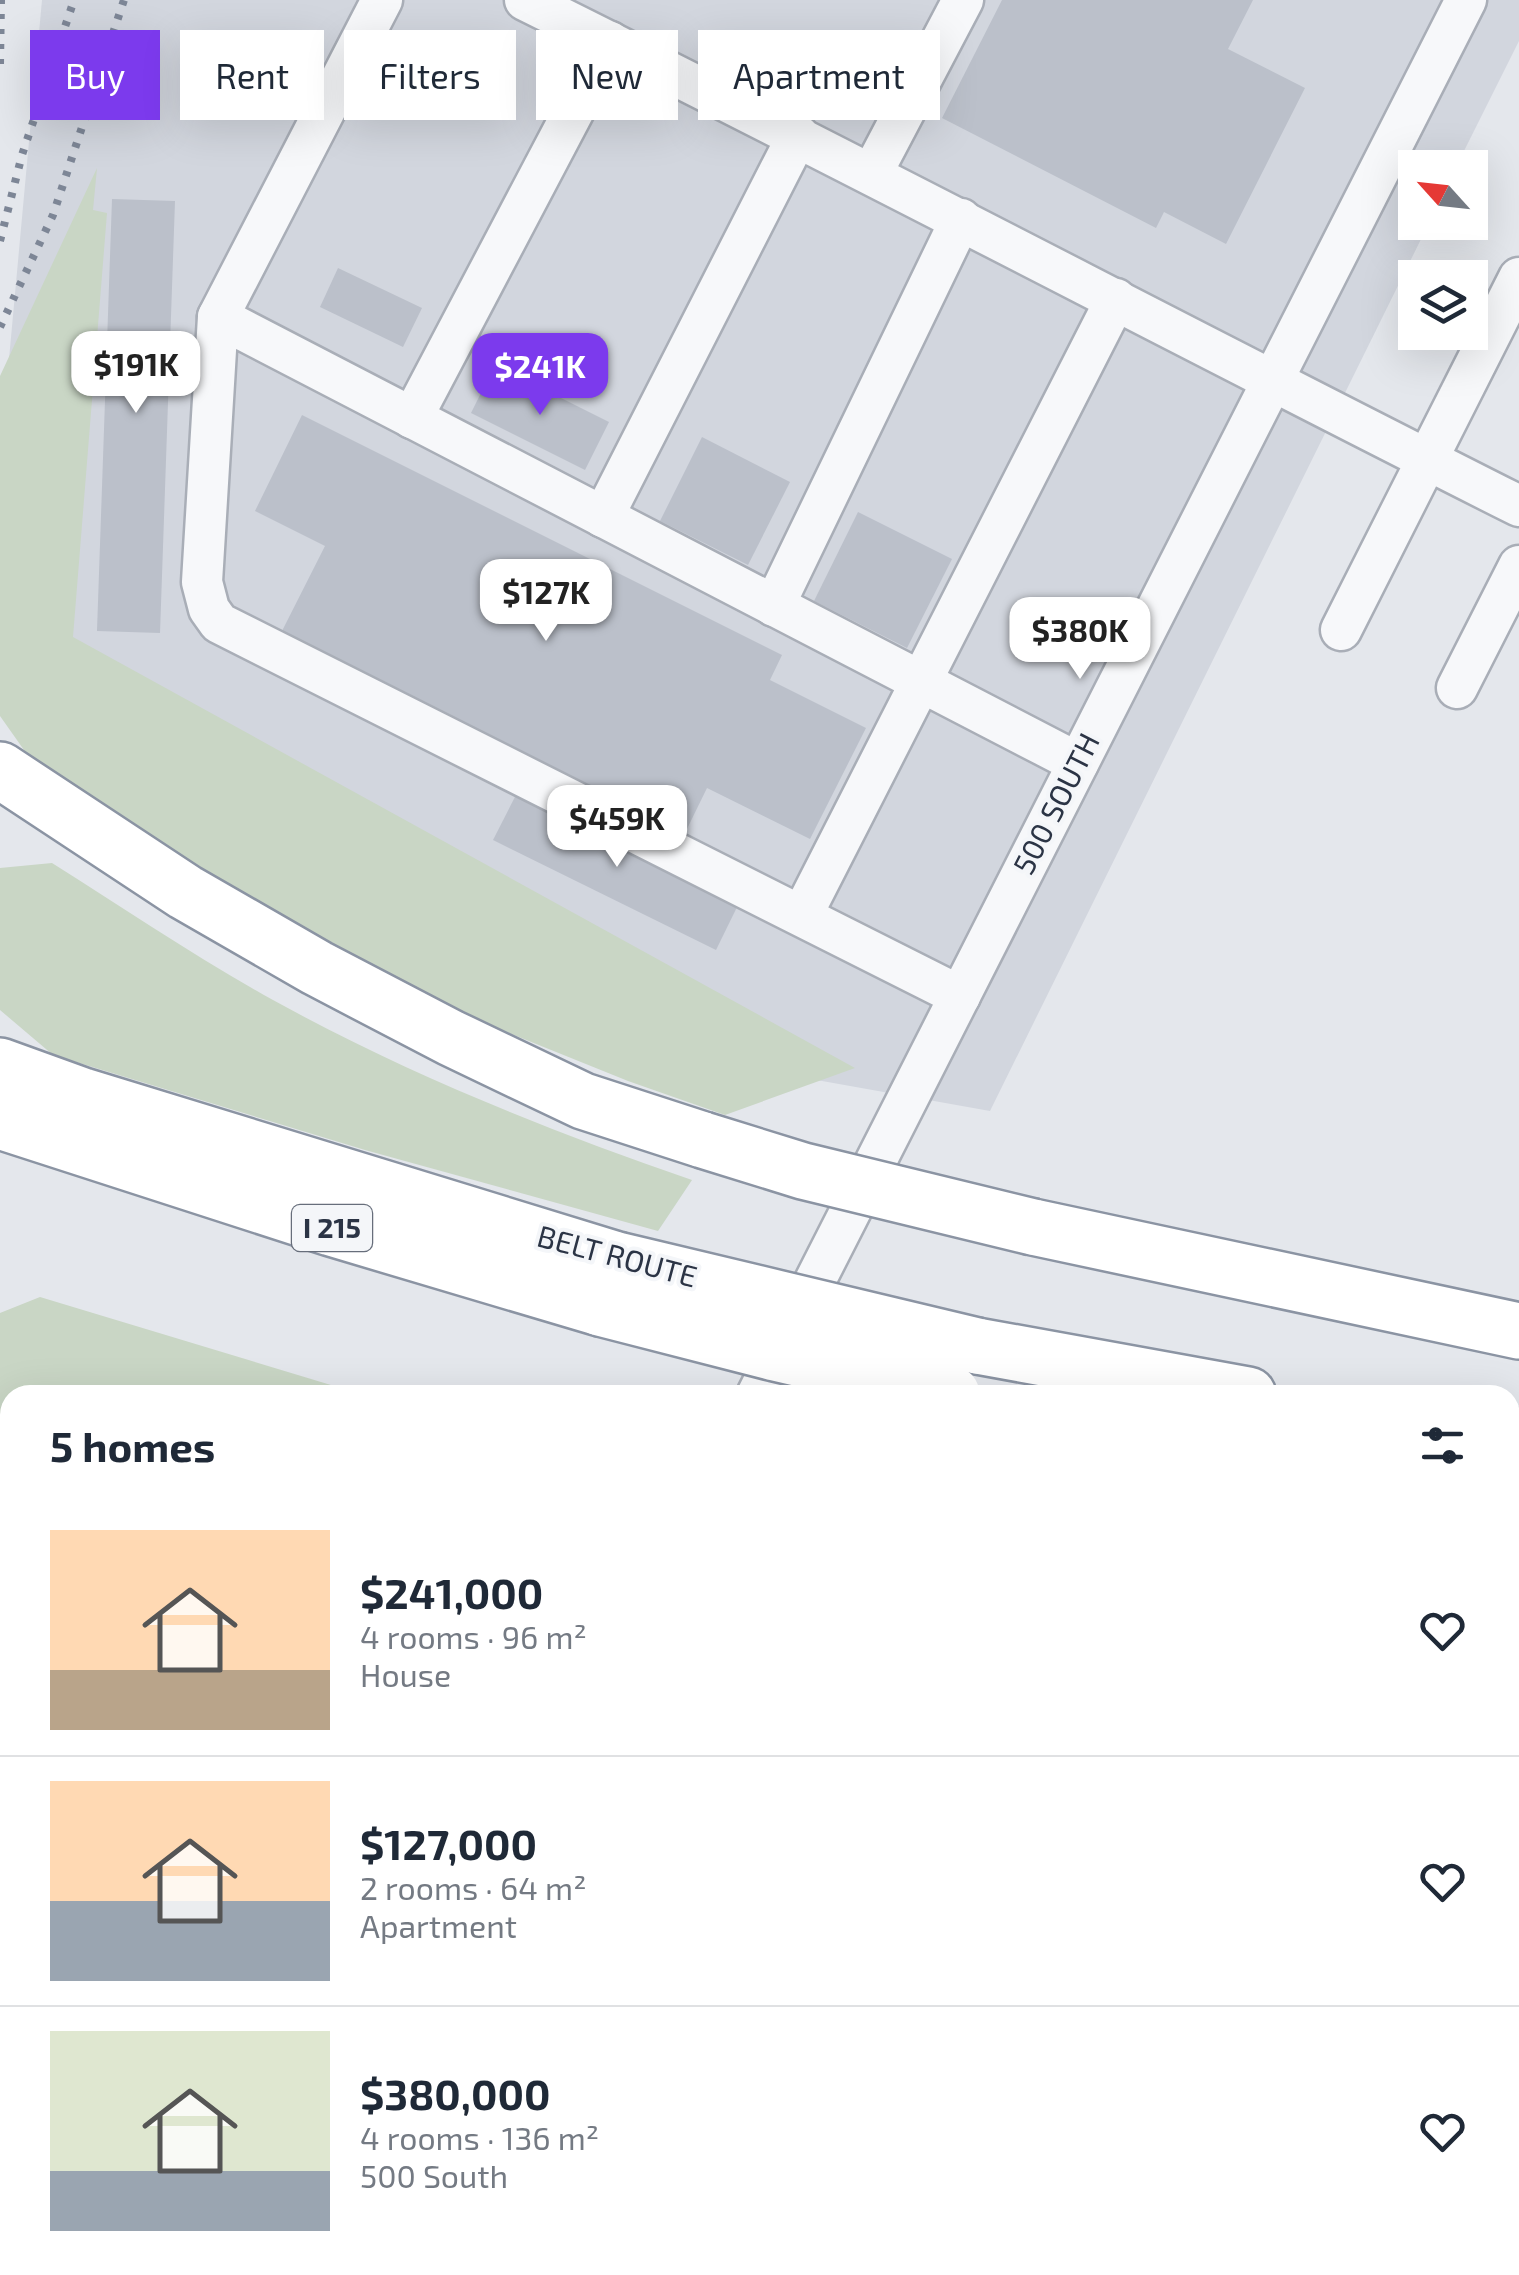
<!DOCTYPE html>
<html lang="en">
<head>
<meta charset="utf-8">
<style>
	:root { --surface:#fff; --page:#f6f6f7; --text:#1f2937; --muted:#747a83; --line:#e0e1e3; --accent:#7c3aed }
	body { margin:0; font-family:"Exo 2",sans-serif; background:var(--page); color:var(--text); height:100vh; display:flex; flex-direction:column; font-size:38px; white-space:nowrap }
	* { box-sizing:border-box; margin:0 }
	p { font-size:32px; color:var(--muted) }
	.icon { flex:none; width:55px; height:55px; fill:none; stroke:currentColor; stroke-width:2; stroke-linecap:round; stroke-linejoin:round }
	.map { position:relative; flex:1; overflow:hidden }
	.drawer { position:absolute; left:0px; top:1385px; width:1520px; height:890px; display:flex; flex-direction:column; background:var(--surface); border-radius:30px 30px 0 0; box-shadow:0 10px 40px #0002 }
	.drawer>* { flex:none }
	.top-card { position:absolute; left:30px; top:30px; width:1000px; height:90px; display:flex; gap:20px }
	.needle { width:65px; rotate:297deg }
	.tools { position:absolute; left:1398px; top:150px; display:grid; gap:20px }
	.tools a { display:grid; place-items:center; width:90px; height:90px; border-radius:0px; background:var(--surface); box-shadow:0 10px 40px #0002; font-size:50px }
	.price { position:absolute; translate:-50% -85px; padding:0 22px; border-radius:20px; background:#fff; color:#222; font-size:32px; line-height:65px; filter:drop-shadow(0 2px 5px #0008) }
	.price::after { content:''; position:absolute; left:50%; top:60px; width:30px; height:22px; margin-left:-15px; background:inherit; clip-path:polygon(0 0,100% 0,50% 100%) }
	.price.selected { background:var(--accent); color:#fff }
	ul { padding:0; list-style:none }
	li { display:flex; align-items:center; gap:30px; height:250px; padding:0 50px }
	li+li { border-top:2px solid var(--line) }
	li span { display:grid; place-items:center; flex:none; width:280px; height:200px; border-radius:0px; color:#555 }
	li>.icon { margin-inline-start:auto }
	span .icon { width:120px; height:120px; fill:#fffc; stroke-width:1 }
	li b { font-size:42px }
	h2 { display:flex; justify-content:space-between; align-items:center; height:120px; padding:0 50px; font-size:42px }
	.tag { padding:0 35px; border-radius:0px; background:var(--surface); box-shadow:0 10px 40px #0002; font-size:35px; line-height:90px }
	.tag.selected { background:var(--accent); color:#fff }
	.map>svg:first-child { display:block }
	.built { fill:#d2d6de }
	.green { fill:#c9d6c5 }
	.lines { fill:none; stroke-linecap:round; stroke-linejoin:round }
	.stream { stroke:#9fb4cc; stroke-width:11 }
	.building { fill:#bbc0ca }
	.minor-casing { stroke:#a9aeb7; stroke-width:45 }
	.highway-casing { stroke:#8b94a3; stroke-width:60 }
	.minor { stroke:#f7f8fa; stroke-width:40 }
	.highway { stroke:#fff; stroke-width:55 }
	.rail { stroke:#7d8696; stroke-width:8; stroke-dasharray:5 10; stroke-linecap:butt }
	.highway-bridge-casing { stroke:#8b94a3; stroke-width:60; stroke-linecap:butt }
	.highway-bridge { stroke:#fff; stroke-width:55 }
	.labels { text-anchor:middle; stroke-width:8; stroke-linejoin:round; paint-order:stroke }
	.shield { fill:#f4f6f9; stroke:#676e7b; stroke-width:2.5 }
	.shield-label { font-size:28px; font-weight:bold; fill:#2b3445 }
	.street-label { font-size:30px; fill:#2b3445; stroke:#f4f6f9 }
</style>
</head>
<body>
<div class="map">
<svg width="1519" height="2275" viewBox="0 0 1519 2275">
	<rect width="100%" height="100%" fill="#e4e7ec"/>
	<g class="built">
		<polygon points="42,0 1519,0 1519,41 1456,167 1415,168 1415,222 1429,223 990,1111 716,1062 0,623 0,457"/>
		<polygon points="10,1739 10,2265 1510,2265 1510,1843 1519,1844 1519,2275 0,2275 0,1746"/>
	</g>
	<g class="green">
		<polygon points="97,168 93,210 107,213 73,637 855,1068 725,1115 628,1081 509,1033 381,974 250,905 36,767 0,716 0,376"/>
		<path d="M52,863C125,909 197,958 273,1000C407,1074 548,1130 692,1180L658,1231L365,1150L53,1055L0,1010V868Z"/>
		<polygon points="40,1297 364,1395 10,1395 10,1511 0,1504 0,1313"/>
		<polygon points="10,1609 10,1825 0,1826 0,1615"/>
	</g>
	<g class="lines">
		<g class="stream">
			<polyline points="0,1843 10,1842"/>
			<polyline points="1510,1903 1519,1904"/>
		</g>
	</g>
	<g class="building">
		<polygon points="1002,0 1253,0 1228,49 1305,88 1226,244 1164,212 1156,228 942,118"/>
		<polygon points="112,199 175,201 160,633 97,631"/>
		<polygon points="338,268 422,308 403,347 320,307"/>
		<polygon points="495,365 609,422 585,470 471,413"/>
		<polygon points="302,415 782,655 770,680 866,728 810,839 707,788 685,833 282,631 325,546 255,511"/>
		<polygon points="702,437 790,482 748,565 660,521"/>
		<polygon points="858,512 952,559 907,648 814,601"/>
		<polygon points="518,791 740,901 716,950 493,840"/>
	</g>
	<g class="lines">
		<defs>
			<g id="minor">
				<path d="M525,0C858,165 1187,339 1519,506"/>
				<polyline points="872,173 963,0"/>
				<polyline points="218,317 382,0"/>
				<polyline points="412,418 610,42"/>
				<polyline points="603,517 798,135"/>
				<polyline points="774,606 961,219"/>
				<polyline points="1341,630 1519,278"/>
				<polyline points="1457,688 1519,566"/>
				<polyline points="802,915 1116,299"/>
				<polyline points="960,996 219,623 209,609 202,582 218,317 1078,763"/>
				<polyline points="757,1395 1466,0"/>
				<polyline points="604,2265 623,2275"/>
				<polyline points="310,2275 315,2265"/>
			</g>
			<g id="highway">
				<polyline points="0,770 185,892 317,968 451,1038 583,1101 703,1140"/>
				<polyline points="0,1066 83,1096 617,1260"/>
				<polyline points="0,1121 331,1228 600,1308"/>
				<polyline points="1033,1227 1519,1331"/>
				<polyline points="977,1346 1248,1395"/>
				<polyline points="1510,1436 1519,1437"/>
				<polyline points="1510,1496 1519,1497"/>
				<polyline points="0,1548 10,1549"/>
				<polyline points="1510,1671 1519,1672"/>
			</g>
		</defs>
		<use href="#minor" class="minor-casing"/>
		<use href="#highway" class="highway-casing"/>
		<use href="#minor" class="minor"/>
		<use href="#highway" class="highway"/>
		<g class="rail">
			<polyline points="0,64 1,0"/>
			<polyline points="0,241 22,155 74,0"/>
			<polyline points="0,327 53,215 124,0"/>
		</g>
		<defs>
			<g id="highway-bridge">
				<polyline points="703,1140 803,1171 1033,1227"/>
				<polyline points="617,1260 977,1346"/>
				<polyline points="600,1308 775,1353 952,1394"/>
			</g>
		</defs>
		<use href="#highway-bridge" class="highway-bridge-casing"/>
		<use href="#highway-bridge" class="highway-bridge"/>
	</g>
	<g class="labels">
		<rect class="shield" x="292" y="1205" width="80" height="46" rx="8"/>
		<g class="shield-label">
			<text x="332" y="1238">I 215</text>
		</g>
		<g class="street-label">
			<text transform="translate(1057 804) rotate(-63)" y="10">500 SOUTH</text>
			<text transform="translate(617 1257) rotate(15)" y="10">BELT ROUTE</text>
		</g>
	</g>
</svg>
<div class="tools">
<a><svg class="needle" viewBox="-14 -14 28 28"><path d="M0-13l5 13h-10z" fill="#e53935"/><path d="M0 13l5-13h-10z" fill="#747a83"/></svg></a>
<a><svg class="icon" aria-label="layers" viewBox="0 0 24 24"><path d="M12 4l9 5-9 5-9-5zM3 14l9 5 9-5"/></svg></a>
</div>
<b class="price" style="left:136px;top:416px">$191K</b>
<b class="price selected" style="left:540px;top:418px">$241K</b>
<b class="price" style="left:546px;top:644px">$127K</b>
<b class="price" style="left:1080px;top:682px">$380K</b>
<b class="price" style="left:617px;top:870px">$459K</b>
<div class="top-card">
<a class="tag selected">Buy</a>
<a class="tag">Rent</a>
<a class="tag">Filters</a>
<a class="tag">New</a>
<a class="tag">Apartment</a>
</div>
<section class="drawer">
<h2>5 homes<svg class="icon" aria-label="filters" viewBox="0 0 24 24"><path d="M4 7h16M4 17h16"/><circle cx="9" cy="7" r="2"/><circle cx="15" cy="17" r="2"/></svg></h2>
<ul>
<li><span style="background:linear-gradient(#ffd9b3 70%,#b9a48a 0)"><svg class="icon" aria-label="home" viewBox="0 0 24 24"><path d="M3 11l9-7 9 7M6 9v11h12V9"/></svg></span><div><b>$241,000</b><p>4 rooms · 96 m²</p><p>House</p></div><svg class="icon" aria-label="heart" viewBox="0 0 24 24"><path d="M12 20l-8-8c-3-5 5-10 8-4 3-6 11-1 8 4z"/></svg></li>
<li><span style="background:linear-gradient(#ffd9b3 60%,#9aa5b1 0)"><svg class="icon" aria-label="home" viewBox="0 0 24 24"><path d="M3 11l9-7 9 7M6 9v11h12V9"/></svg></span><div><b>$127,000</b><p>2 rooms · 64 m²</p><p>Apartment</p></div><svg class="icon" aria-label="heart" viewBox="0 0 24 24"><path d="M12 20l-8-8c-3-5 5-10 8-4 3-6 11-1 8 4z"/></svg></li>
<li><span style="background:linear-gradient(#dfe7d0 70%,#9aa5b1 0)"><svg class="icon" aria-label="home" viewBox="0 0 24 24"><path d="M3 11l9-7 9 7M6 9v11h12V9"/></svg></span><div><b>$380,000</b><p>4 rooms · 136 m²</p><p>500 South</p></div><svg class="icon" aria-label="heart" viewBox="0 0 24 24"><path d="M12 20l-8-8c-3-5 5-10 8-4 3-6 11-1 8 4z"/></svg></li>
</ul>
</section>
</div>
</body>
</html>
